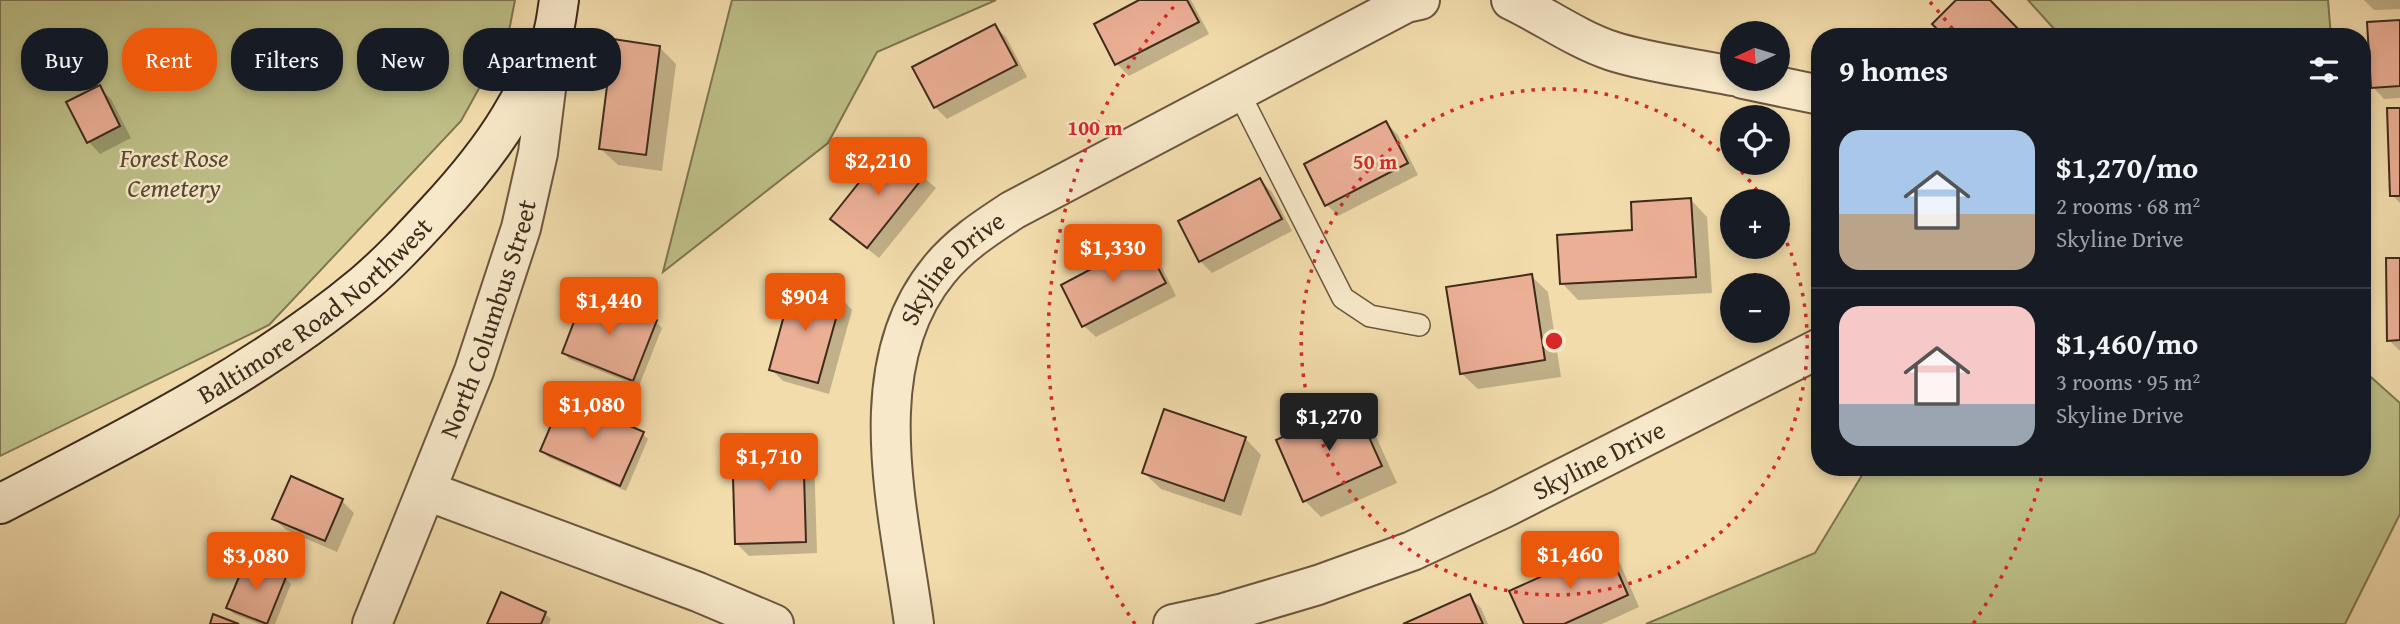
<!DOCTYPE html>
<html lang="en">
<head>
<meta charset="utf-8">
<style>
	:root { --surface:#171b24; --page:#242831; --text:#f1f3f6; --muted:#9ea1a6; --line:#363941; --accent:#ea580c }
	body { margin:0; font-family:"Gentium Book Plus",serif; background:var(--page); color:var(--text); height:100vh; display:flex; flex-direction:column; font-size:26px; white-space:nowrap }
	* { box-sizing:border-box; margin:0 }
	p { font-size:23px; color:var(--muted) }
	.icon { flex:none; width:38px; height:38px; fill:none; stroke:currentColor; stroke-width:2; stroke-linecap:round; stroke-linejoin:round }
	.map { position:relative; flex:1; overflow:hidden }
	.panel { position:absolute; left:1811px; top:28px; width:560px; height:448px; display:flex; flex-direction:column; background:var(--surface); border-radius:28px; box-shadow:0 4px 10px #0003 }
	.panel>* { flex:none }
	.hud { position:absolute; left:21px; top:28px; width:665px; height:63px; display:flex; gap:14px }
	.needle { width:46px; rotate:266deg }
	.tools { position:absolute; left:1720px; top:21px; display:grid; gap:14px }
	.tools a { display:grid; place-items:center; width:70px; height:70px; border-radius:50%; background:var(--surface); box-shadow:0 4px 10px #0003; font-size:35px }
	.price { position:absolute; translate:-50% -60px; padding:0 16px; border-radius:7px; background:var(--accent); color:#fff; font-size:23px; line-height:46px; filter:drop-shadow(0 2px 4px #0008) }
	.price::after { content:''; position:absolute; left:50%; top:42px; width:21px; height:16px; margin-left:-10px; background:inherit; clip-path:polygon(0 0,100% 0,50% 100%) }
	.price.active { background:#222; color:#fff }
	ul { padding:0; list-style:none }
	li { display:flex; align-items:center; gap:21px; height:175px; padding:0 28px }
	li+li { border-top:2px solid var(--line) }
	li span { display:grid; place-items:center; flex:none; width:196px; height:140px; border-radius:21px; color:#555 }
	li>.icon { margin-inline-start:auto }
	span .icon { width:84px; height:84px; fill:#fffc; stroke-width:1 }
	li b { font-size:30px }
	h2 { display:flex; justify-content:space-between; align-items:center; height:84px; padding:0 28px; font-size:30px }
	.pill { padding:0 24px; border-radius:28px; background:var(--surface); box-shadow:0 4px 10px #0003; font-size:24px; line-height:63px }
	.pill.active { background:var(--accent); color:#fff }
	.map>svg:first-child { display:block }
	.green { fill:#bdbf87; stroke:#7e7551; stroke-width:2 }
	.shadow { fill:#0003 }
	.building { fill:#ebaf96; stroke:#3e2b1b; stroke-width:2 }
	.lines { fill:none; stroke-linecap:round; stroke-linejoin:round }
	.service-casing { stroke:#6b573f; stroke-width:24 }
	.minor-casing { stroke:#6b573f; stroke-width:42 }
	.secondary-casing { stroke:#3e2b1b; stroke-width:42 }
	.service { stroke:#f7e8c9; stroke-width:21 }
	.minor { stroke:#f7e8c9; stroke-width:38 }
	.secondary { stroke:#f7e8c9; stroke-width:38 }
	.ring { fill:none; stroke:#d62828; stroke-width:3.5; stroke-dasharray:3.5 7 }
	.labels { text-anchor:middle; stroke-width:5; stroke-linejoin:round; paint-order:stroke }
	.park-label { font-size:26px; font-style:italic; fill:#574931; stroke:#f7e8c9 }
	.street-label { font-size:26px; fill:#3e2b1b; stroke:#f7e8c9 }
	.centre { fill:#d62828; stroke:#f7e8c9; stroke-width:3.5 }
	.ring-label { font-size:21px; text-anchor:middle; font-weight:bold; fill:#d62828; stroke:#f7e8c9; stroke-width:5; stroke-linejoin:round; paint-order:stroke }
</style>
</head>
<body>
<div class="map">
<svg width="2400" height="624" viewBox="0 0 2400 624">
	<rect width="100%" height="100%" fill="#f2dcac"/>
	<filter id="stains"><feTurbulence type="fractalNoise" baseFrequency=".00286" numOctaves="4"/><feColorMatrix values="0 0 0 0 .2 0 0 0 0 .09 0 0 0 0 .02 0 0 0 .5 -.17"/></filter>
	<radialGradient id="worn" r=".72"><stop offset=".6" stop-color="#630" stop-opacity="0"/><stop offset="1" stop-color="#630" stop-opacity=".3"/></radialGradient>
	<g class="green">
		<polygon points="0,0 515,0 508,36 461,121 269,325 0,456"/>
		<polygon points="732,0 996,0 877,52 828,143 663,272"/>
		<polygon points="2028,0 2328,0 2331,37 2056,37 2056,31"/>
		<polygon points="2363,370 2400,403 2400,514 2345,624 1646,624 1815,553 1867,467 2362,467"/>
	</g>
	<g class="shadow">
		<polygon points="1143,0 1191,0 1209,34 1129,76 1117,64"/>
		<polygon points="2364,0 2400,0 2400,9 2374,10"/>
		<polygon points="2400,21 2400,98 2384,99 2373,87"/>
		<polygon points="994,26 1006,37 1027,77 947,119 935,107"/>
		<polygon points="659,47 676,64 662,171 618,165 601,149"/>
		<polygon points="99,87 111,99 131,138 100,154 89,142"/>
		<polygon points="2400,110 2400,203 2392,195"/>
		<polygon points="1386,123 1398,135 1418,175 1338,216 1327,205"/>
		<polygon points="889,148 936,188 879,258 844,230"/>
		<polygon points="1260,180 1272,192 1292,231 1212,273 1200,261 1180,222"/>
		<polygon points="1691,200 1707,217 1712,293 1578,300 1562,283 1634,232"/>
		<polygon points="1144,244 1156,255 1176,296 1096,337 1084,326"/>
		<polygon points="2400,259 2400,351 2389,340"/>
		<polygon points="1531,276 1548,292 1561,377 1478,389 1461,373"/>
		<polygon points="841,298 852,310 829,394 783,381 771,369"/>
		<polygon points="656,322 662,328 639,386 569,359 564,353"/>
		<polygon points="1354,406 1370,423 1397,483 1321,517 1305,501"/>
		<polygon points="643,434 648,439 626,491 548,457 542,451"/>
		<polygon points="1245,438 1261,455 1241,516 1161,489 1144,473"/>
		<polygon points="802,443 814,455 817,553 749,556 737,544"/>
		<polygon points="342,501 354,513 337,552 286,530 274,519"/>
		<polygon points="1607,550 1619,561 1639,607 1602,624 1526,624"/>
		<polygon points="285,578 291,584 275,624 259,624 234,614 228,608"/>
		<polygon points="1469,596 1481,608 1488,624 1407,624"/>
		<polygon points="545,614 551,619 549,624 489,624"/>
	</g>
	<g class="building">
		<polygon points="1139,0 1187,0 1199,22 1115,65 1094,24"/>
		<polygon points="1956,0 1990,0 2026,37 1945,37 1932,24"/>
		<polygon points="2400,20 2400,86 2371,88 2367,22"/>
		<polygon points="995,24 1017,65 934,108 912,67"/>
		<polygon points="613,39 660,46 646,155 599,149"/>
		<polygon points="100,85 120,126 87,143 66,102"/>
		<polygon points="2387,108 2400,108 2400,196 2390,196"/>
		<polygon points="1386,121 1408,163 1325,206 1304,164"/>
		<polygon points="889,145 925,175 867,248 830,219"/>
		<polygon points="1260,178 1282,219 1199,262 1178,221"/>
		<polygon points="1691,198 1696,277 1560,284 1557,235 1632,230 1631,202"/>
		<polygon points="1144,241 1166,283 1082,327 1061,285"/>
		<polygon points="2386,258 2400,258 2400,340 2387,341"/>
		<polygon points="1532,274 1545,360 1460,374 1446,287"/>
		<polygon points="793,283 842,297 818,383 769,370"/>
		<polygon points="585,293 657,320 633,381 562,353"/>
		<polygon points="563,397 644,432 620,486 540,451"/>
		<polygon points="1354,404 1382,466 1303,502 1276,440"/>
		<polygon points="1164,409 1246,437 1224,501 1142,473"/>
		<polygon points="803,441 806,542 735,544 732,444"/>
		<polygon points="291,476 343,499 325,541 272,519"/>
		<polygon points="1607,547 1628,595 1564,624 1524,624 1509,591"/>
		<polygon points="246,560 286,577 267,624 226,608"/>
		<polygon points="501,592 546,612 541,624 487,624"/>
		<polygon points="1470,594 1483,624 1403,624"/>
		<polygon points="213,614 239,624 210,624"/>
	</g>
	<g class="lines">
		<defs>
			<polyline id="service" points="1238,91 1343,298 1370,316 1419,325"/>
			<g id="minor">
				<path d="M1511,0C1545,16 1576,39 1612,51C1649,63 1694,68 1732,76"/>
				<polyline points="1743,79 1820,95"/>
				<polyline points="427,491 698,592 774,624"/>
				<path id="s1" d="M372,624L474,371L521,228L538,153L552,41"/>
				<path id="s2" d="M914,624C899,511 859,367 939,270C959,245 987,227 1013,210L1406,3L1420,0"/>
				<path id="s3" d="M1173,624L1224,613L1318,585L1412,551L1502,509L1820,348"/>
			</g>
			<g id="secondary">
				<path id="s4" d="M0,504C125,439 255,375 364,284C390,262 412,238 435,213C463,183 489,152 510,117C525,91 542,64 552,37C556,25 557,12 559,0"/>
			</g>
		</defs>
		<use href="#service" class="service-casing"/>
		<use href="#minor" class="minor-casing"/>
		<use href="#secondary" class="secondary-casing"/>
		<use href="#service" class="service"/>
		<use href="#minor" class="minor"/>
		<use href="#secondary" class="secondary"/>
	</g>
	<g class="ring">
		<path d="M1734 164A253 253 0 0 1 1764 200M1778 224A253 253 0 1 1 1731 161"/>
		<path d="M2044 468A506 506 0 0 1 1973 624M1135 624A506 506 0 0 1 1178 2M1930 2A506 506 0 0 1 1958 36"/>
	</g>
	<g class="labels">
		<g class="park-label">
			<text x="174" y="167">Forest Rose<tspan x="174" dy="30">Cemetery</tspan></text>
		</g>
		<g class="street-label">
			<text dy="9" stroke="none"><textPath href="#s2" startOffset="376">Skyline Drive</textPath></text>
			<text dy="9" stroke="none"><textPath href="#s4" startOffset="371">Baltimore Road Northwest</textPath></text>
			<text dy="9" stroke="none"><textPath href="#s1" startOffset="327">North Columbus Street</textPath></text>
			<text dy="9" stroke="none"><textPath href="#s3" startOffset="458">Skyline Drive</textPath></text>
		</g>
	</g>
	<circle cx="1554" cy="341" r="10" class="centre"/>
	<g class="ring-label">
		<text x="1095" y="135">100 m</text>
		<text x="1375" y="169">50 m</text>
	</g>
	<rect width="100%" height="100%" filter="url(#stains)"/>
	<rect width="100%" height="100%" fill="url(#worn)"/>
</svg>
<div class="tools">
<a><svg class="needle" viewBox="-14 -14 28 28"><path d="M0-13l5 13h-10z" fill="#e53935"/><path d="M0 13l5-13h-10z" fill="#9ea1a6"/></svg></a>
<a><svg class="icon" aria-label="locate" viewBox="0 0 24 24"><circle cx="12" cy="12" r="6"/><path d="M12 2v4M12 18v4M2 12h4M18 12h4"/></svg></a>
<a>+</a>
<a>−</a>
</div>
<b class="price" style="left:878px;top:197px">$2,210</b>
<b class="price" style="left:1113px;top:284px">$1,330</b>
<b class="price" style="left:805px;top:333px">$904</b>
<b class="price" style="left:609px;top:337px">$1,440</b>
<b class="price" style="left:592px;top:441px">$1,080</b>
<b class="price active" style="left:1329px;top:453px">$1,270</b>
<b class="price" style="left:769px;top:493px">$1,710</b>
<b class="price" style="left:1570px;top:591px">$1,460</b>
<b class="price" style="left:256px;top:592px">$3,080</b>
<div class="hud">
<a class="pill">Buy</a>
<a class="pill active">Rent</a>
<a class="pill">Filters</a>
<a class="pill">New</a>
<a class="pill">Apartment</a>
</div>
<section class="panel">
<h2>9 homes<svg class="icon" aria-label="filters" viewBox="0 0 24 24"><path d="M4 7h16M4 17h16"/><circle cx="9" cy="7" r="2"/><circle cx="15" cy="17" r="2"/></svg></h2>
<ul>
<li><span style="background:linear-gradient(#a9c7e8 60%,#b9a48a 0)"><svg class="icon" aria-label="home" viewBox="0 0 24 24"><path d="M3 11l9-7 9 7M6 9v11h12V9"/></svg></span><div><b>$1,270/mo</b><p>2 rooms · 68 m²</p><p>Skyline Drive</p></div></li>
<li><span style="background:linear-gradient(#f6c9c9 70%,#9aa5b1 0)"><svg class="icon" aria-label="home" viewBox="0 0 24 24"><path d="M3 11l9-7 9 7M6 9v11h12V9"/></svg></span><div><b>$1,460/mo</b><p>3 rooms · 95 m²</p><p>Skyline Drive</p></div></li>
</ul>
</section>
</div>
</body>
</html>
